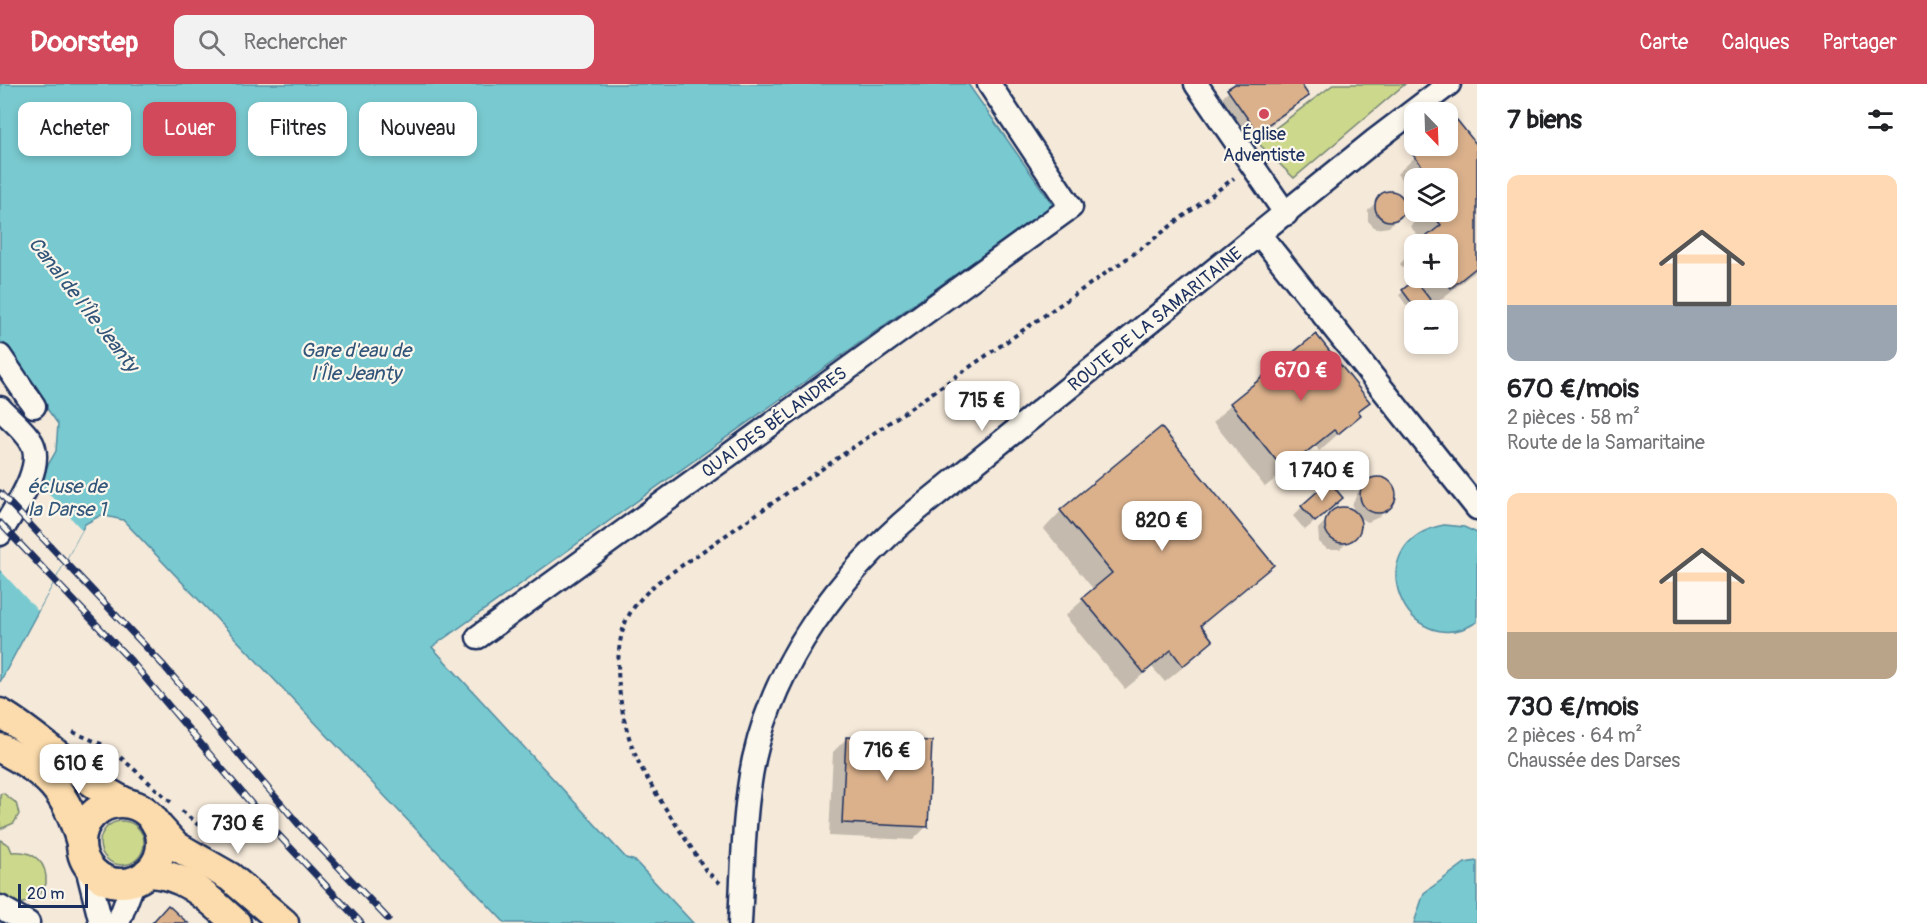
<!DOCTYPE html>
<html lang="fr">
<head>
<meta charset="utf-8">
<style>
	:root { --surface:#fff; --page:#f2f2f2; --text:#202124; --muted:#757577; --accent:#d1495b }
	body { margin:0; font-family:Pangolin,sans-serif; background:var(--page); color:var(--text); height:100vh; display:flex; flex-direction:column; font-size:22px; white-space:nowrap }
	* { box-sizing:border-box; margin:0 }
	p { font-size:20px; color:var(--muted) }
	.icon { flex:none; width:33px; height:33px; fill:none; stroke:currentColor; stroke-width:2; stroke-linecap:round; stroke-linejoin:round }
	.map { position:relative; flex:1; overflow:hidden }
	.drawer { display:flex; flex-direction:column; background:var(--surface); width:450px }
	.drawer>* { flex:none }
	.hud { position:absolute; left:18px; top:18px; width:570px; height:54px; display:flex; gap:12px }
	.needle { width:39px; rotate:157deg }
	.fabs { position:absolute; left:1404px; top:18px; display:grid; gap:12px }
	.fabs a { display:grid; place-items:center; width:54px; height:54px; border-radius:12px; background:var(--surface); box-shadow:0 3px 9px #0003; font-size:30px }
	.scale { position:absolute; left:18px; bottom:15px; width:70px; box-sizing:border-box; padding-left:6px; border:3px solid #1b2f5e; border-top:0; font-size:16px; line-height:21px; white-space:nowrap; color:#1b2f5e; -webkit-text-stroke:4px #fbf7ec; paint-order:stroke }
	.price { position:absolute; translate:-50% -51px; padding:0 14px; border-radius:12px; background:#fff; color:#222; font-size:20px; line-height:39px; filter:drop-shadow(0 2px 3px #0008) }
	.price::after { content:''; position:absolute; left:50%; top:36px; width:18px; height:14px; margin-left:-9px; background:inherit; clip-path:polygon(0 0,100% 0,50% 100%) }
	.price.selected { background:var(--accent); color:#fff }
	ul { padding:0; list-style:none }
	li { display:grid; align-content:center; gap:12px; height:318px; padding:0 30px }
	li span { display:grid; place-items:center; height:186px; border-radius:12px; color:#555 }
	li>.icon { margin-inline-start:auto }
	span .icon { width:108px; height:108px; fill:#fffc; stroke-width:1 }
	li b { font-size:26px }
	h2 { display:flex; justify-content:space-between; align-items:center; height:72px; padding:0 30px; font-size:26px }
	.chip { padding:0 21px; border-radius:12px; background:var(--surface); box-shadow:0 3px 9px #0003; font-size:21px; line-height:54px }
	.chip.selected { background:var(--accent); color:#fff }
	header { display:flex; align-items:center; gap:36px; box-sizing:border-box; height:84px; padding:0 30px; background:var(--accent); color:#fff }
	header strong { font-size:28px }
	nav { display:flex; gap:33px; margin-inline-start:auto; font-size:21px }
	.search { width:420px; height:54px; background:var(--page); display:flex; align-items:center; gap:15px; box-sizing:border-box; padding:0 21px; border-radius:12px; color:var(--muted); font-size:22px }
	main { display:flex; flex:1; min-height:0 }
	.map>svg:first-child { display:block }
	.green { fill:#ccd88b; stroke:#748474; stroke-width:1.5 }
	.water { fill:#79cad0; stroke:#538ca2; stroke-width:1.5 }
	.pier { fill:#f5e9d9 }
	.shadow { fill:#0003 }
	.building { fill:#dbb18c; stroke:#1b2f5e; stroke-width:1.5 }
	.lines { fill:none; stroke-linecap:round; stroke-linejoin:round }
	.minor-casing { stroke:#1b2f5e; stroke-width:27 }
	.major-casing { stroke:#1b2f5e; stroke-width:33 }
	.path { stroke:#1b2f5e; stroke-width:4; stroke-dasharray:4.5 4.5; stroke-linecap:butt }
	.minor { stroke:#fbf7ec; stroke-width:22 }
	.major { stroke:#fcdcac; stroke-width:28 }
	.rail-casing { stroke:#1b2f5e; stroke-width:7 }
	.rail { stroke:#fbf7ec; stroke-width:4.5; stroke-dasharray:14; stroke-linecap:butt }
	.poi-dot { fill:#d1495b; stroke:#fbf7ec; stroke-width:2 }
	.labels { text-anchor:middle; stroke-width:4.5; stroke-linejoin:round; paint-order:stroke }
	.poi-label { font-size:18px; fill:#1b2f5e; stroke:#fbf7ec }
	.street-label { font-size:18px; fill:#1b2f5e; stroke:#fbf7ec }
	.water-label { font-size:20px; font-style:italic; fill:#32567a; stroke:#fbf7ec }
</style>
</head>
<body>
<header>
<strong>Doorstep</strong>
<div class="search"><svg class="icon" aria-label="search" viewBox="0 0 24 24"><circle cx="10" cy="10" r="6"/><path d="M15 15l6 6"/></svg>Rechercher</div>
<nav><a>Carte</a><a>Calques</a><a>Partager</a></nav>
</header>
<main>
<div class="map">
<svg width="1477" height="839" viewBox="0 0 1477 839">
	<rect width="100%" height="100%" fill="#f5e9d9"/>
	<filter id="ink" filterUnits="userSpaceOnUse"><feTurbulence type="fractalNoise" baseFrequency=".0167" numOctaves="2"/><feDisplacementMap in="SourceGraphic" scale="12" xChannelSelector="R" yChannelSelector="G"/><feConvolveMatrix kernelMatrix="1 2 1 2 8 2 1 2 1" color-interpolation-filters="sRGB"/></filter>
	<g filter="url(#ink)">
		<g class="green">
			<polygon points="1334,0 1405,0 1294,94 1257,58"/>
			<polygon points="3,709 16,719 19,730 14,739 0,745 0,710"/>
			<circle cx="122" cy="759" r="22"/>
			<path d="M0,756L9,761L12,768C33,766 48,778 46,800L35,816L19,820L0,810Z"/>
		</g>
		<g class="water">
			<polygon points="0,0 968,0 1053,121 432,563 626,774 635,777 693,839 505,839 123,436 101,431 85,440 0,598 0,465 56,367 58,340 0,259"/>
			<path d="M1444,441L1464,443L1477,449V538C1406,582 1354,458 1444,441Z"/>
			<polygon points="1477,777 1477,839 1414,839 1424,809 1465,779"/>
		</g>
		<polygon class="pier" points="38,398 82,446 38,527 0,486 0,465"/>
		<g class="shadow">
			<polygon points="1237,0 1299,0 1307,11 1293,25 1243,61 1215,20"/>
			<polygon points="1457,38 1477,64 1477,186 1428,226 1414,226 1414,232 1399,211 1415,198 1400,180 1414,165 1414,194 1448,194 1448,160 1419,160 1423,158 1410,142 1425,128 1448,128 1448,94 1414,94 1414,112 1397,90 1427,62 1448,62 1448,45"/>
			<polygon points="1386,109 1397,111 1403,117 1403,127 1389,143 1376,145 1368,137 1368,126"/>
			<polygon points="1315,252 1359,331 1319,367 1316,362 1265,403 1213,338 1231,320"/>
			<polygon points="1378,395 1389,400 1394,410 1388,424 1379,433 1368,438 1357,433 1358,444 1350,455 1340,465 1327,465 1319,458 1318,445 1336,426 1349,426 1355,432 1352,421 1358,408 1368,398"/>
			<polygon points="1302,423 1332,423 1305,446 1293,432"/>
			<polygon points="1061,427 1272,481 1200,543 1211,557 1194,574 1165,598 1152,583 1125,605 1065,532 1094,506 1044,445"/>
			<polygon points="847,654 927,742 913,756 829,752 833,668"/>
		</g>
		<g class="building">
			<polygon points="1235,0 1301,0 1309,12 1257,48 1227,5"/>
			<polygon points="1457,36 1477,61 1477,183 1451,204 1443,194 1448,194 1448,160 1417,160 1441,141 1430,128 1448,128 1448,94 1432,94 1413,71 1425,62 1448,62 1448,43"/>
			<circle cx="1390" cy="122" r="15"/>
			<polygon points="1415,196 1435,222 1429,226 1417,226 1402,206"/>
			<polygon points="1316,250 1370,318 1358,327 1361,331 1338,350 1334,346 1284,386 1230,319"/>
			<polygon points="1161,343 1274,481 1201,541 1213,557 1183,582 1171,566 1144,589 1082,514 1112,489 1060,426"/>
			<circle cx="1378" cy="411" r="18"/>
			<polygon points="1329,397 1343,414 1315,438 1301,422"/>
			<circle cx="1343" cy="441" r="18"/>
			<polygon points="846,653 932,657 928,743 842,739"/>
			<polygon points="168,821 181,833 188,839 152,839"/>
		</g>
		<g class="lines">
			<defs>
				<g id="minor">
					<polyline points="1196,0 1286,130"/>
					<polyline points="1260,151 1477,424"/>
					<polyline points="0,272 34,322"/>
					<path d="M0,324C10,335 25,346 32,359C45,385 13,426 0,450"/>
					<polyline points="478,553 1071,123 989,0"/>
					<polyline points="86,779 101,839"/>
					<polyline points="0,823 28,839"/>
					<polyline points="118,839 134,797"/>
					<path d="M740,839C743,785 743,728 754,675C776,576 839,492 916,427L1374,57L1449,0"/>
				</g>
				<g id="major">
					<path d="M0,629C45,655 82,698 127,719"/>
					<path d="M0,664C48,689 66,706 81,759"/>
					<circle cx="121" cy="759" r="40"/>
					<polyline points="156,740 176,762 230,793 284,839"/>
					<path d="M147,789C185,789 210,816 236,839"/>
				</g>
			</defs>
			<use href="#minor" class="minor-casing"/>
			<use href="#major" class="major-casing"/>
			<g class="path">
				<polyline points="73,648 106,662 119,672 171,718"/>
				<polyline points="182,727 203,745"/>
				<path d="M720,799L706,787C685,753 661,720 642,685C622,648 609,578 626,537C633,521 645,510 658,498L1135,169L1234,94"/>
			</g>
			<use href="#minor" class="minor"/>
			<use href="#major" class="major"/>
			<defs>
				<g id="rail">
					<polyline points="0,409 164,582 300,742 388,835"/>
					<polyline points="0,439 131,577 271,743 361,839"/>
				</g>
			</defs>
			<use href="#rail" class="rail-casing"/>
			<use href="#rail" class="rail"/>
		</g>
	</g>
	<circle class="poi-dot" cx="1264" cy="30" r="6"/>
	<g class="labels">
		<g class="poi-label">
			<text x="1264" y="56">Église<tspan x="1264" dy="21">Adventiste</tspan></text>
		</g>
		<g class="street-label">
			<text transform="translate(1155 235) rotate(-39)" y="6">ROUTE DE LA SAMARITAINE</text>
			<text transform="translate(774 338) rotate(-36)" y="6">QUAI DES BÉLANDRES</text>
		</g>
		<g class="water-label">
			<text transform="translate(84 220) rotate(52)" y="7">Canal de l'Île Jeanty</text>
			<text x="356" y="273">Gare d'eau de<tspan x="356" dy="23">l'Île Jeanty</tspan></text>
			<text x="67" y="409">écluse de<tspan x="67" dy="23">la Darse 1</tspan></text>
		</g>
	</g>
</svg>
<div class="fabs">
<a><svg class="needle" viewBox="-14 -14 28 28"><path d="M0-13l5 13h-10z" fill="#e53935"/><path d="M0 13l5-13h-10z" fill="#757577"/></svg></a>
<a><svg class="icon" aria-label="layers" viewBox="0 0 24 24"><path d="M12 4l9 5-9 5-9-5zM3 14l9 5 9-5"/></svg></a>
<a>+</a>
<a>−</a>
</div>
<div class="scale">20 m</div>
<b class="price selected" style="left:1301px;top:318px">670 €</b>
<b class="price" style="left:982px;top:348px">715 €</b>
<b class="price" style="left:1322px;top:418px">1 740 €</b>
<b class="price" style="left:1162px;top:468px">820 €</b>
<b class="price" style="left:887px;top:698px">716 €</b>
<b class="price" style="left:79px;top:711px">610 €</b>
<b class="price" style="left:238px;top:771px">730 €</b>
<div class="hud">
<a class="chip">Acheter</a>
<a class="chip selected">Louer</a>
<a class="chip">Filtres</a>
<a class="chip">Nouveau</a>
</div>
</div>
<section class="drawer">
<h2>7 biens<svg class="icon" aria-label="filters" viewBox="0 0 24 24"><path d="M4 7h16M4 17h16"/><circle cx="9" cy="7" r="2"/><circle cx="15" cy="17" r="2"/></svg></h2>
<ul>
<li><span style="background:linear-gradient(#ffd9b3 70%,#9aa5b1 0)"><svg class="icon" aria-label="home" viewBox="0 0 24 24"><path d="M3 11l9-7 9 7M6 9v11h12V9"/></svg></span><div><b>670 €/mois</b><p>2 pièces · 58 m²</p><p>Route de la Samaritaine</p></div></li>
<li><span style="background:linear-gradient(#ffd9b3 75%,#b9a48a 0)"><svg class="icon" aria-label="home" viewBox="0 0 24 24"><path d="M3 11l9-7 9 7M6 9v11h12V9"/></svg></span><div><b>730 €/mois</b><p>2 pièces · 64 m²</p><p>Chaussée des Darses</p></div></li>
</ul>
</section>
</main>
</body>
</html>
